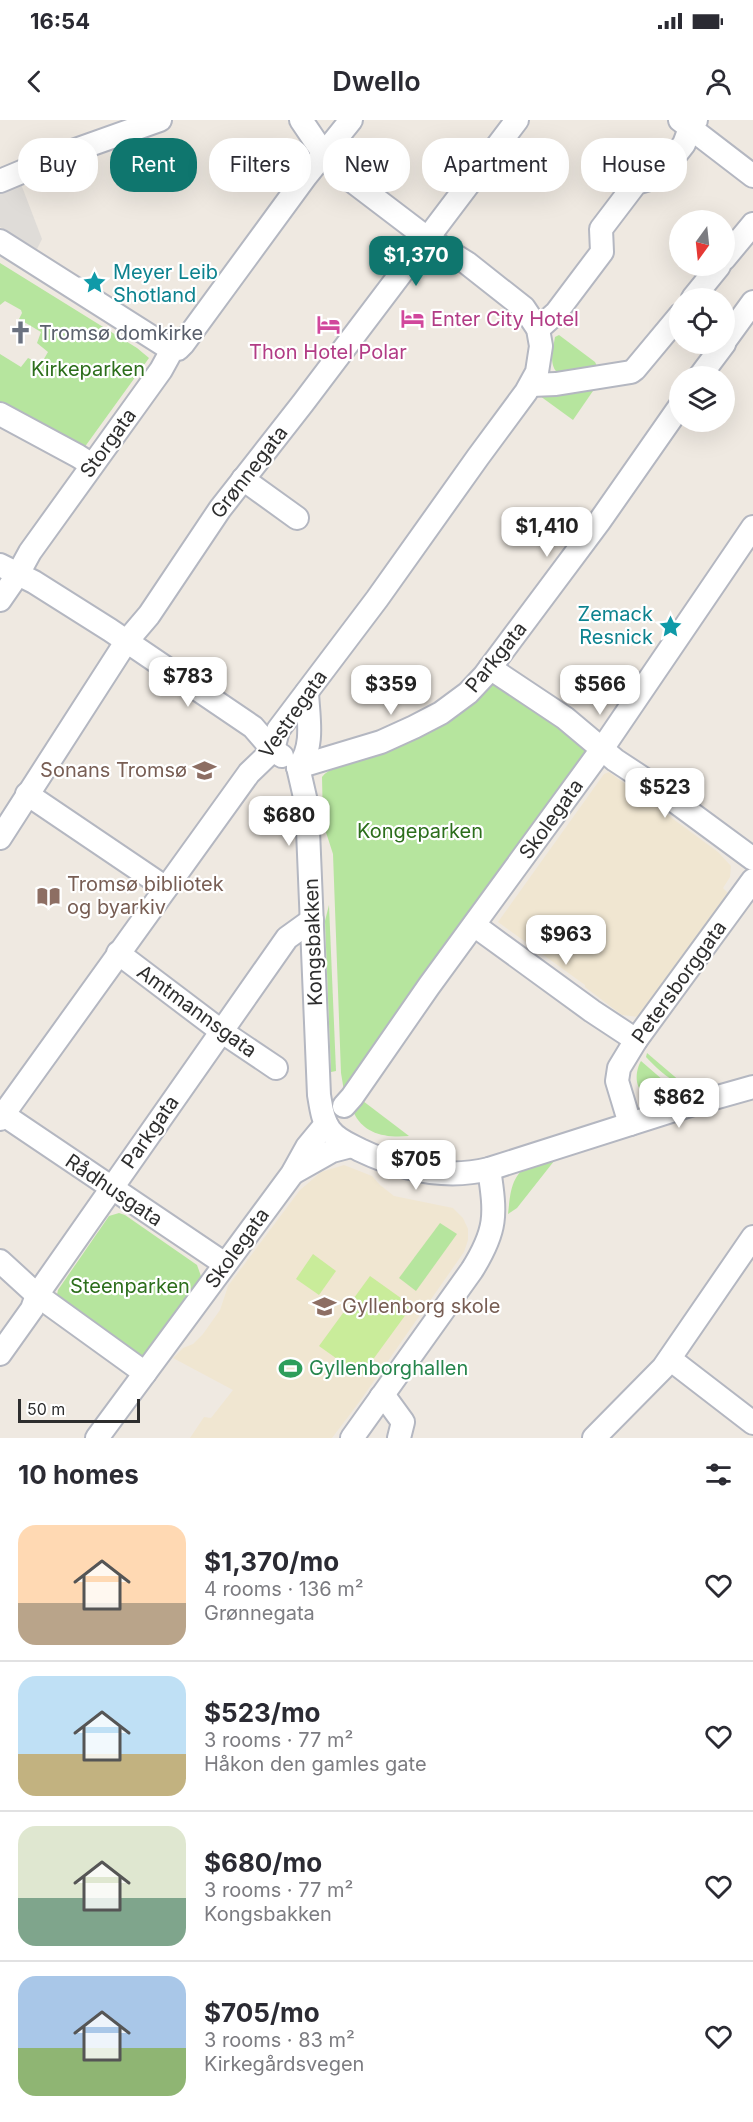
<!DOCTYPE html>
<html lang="en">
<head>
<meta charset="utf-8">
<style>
	:root { --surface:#fff; --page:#f7f7f7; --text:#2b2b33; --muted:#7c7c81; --line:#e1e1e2; --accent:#0f766e }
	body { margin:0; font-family:Inter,sans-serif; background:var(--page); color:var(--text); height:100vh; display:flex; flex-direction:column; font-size:22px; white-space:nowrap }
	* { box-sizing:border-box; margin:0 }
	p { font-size:20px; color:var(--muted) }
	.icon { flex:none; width:33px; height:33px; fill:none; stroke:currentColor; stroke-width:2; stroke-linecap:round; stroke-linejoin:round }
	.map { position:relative; height:1318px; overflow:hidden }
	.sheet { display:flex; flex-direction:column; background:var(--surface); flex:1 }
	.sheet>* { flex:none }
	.banner { position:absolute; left:18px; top:18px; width:717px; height:54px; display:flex; gap:12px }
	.needle { width:39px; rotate:195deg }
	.controls { position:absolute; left:669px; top:90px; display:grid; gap:12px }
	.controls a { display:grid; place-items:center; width:66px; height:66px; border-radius:50%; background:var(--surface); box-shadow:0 6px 24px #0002; font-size:30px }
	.scale { position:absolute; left:18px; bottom:15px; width:122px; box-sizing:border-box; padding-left:6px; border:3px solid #2e2e2e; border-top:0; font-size:16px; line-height:21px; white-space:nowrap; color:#2e2e2e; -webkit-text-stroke:4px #fff; paint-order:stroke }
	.price { position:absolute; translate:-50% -51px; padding:0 14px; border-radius:12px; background:#fff; color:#222; font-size:20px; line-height:39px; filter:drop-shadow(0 2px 3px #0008) }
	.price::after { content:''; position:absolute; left:50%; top:36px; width:18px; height:14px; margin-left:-9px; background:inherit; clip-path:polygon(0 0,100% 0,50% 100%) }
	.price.current { background:var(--accent); color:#fff }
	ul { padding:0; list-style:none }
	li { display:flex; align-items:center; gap:18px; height:150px; padding:0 18px }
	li+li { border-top:2px solid var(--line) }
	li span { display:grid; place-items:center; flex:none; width:168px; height:120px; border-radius:18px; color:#555 }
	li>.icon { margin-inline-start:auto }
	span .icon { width:72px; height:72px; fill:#fffc; stroke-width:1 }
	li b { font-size:26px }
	h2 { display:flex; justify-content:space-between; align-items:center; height:72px; padding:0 18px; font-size:26px }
	.tag { padding:0 21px; border-radius:24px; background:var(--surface); box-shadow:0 6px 24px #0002; font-size:21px; line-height:54px }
	.tag.current { background:var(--accent); color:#fff }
	.status { display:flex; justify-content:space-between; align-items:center; height:42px; padding:0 30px; background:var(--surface); direction:ltr }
	.status svg { height:16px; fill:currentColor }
	header { display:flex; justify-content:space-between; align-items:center; height:78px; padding:0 18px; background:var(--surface); font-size:27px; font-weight:600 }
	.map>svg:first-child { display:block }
	.education { fill:#f0e6d1 }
	.green { fill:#b6e59e }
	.pitch { fill:#c9ec9a }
	.plaza { fill:#dfdcd8 }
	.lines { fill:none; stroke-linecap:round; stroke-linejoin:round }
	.minor-casing { stroke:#b4b7c1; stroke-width:26 }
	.minor { stroke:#fff; stroke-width:22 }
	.labels { text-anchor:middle; stroke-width:4.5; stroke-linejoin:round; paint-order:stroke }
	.culture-label { font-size:20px; fill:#0d838f; stroke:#fff; text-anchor:start }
	.hotel-label { font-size:20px; fill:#b23c85; stroke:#fff; text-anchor:start }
	.worship-label { font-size:20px; fill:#5b616d; stroke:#fff; text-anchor:start }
	.park-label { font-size:20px; fill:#2c6e1b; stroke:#fff }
	.street-label { font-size:20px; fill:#2e2e2e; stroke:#fff }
	.education-label { font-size:20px; fill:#785e54; stroke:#fff; text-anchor:start }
	.leisure-label { font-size:20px; fill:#27864d; stroke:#fff; text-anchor:start }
</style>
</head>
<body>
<div class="status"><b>16:54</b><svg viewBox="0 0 49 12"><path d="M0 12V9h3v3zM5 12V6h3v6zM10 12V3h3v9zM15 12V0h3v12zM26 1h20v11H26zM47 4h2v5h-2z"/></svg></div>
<header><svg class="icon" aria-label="back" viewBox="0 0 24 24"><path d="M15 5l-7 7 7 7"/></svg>Dwello<svg class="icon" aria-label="person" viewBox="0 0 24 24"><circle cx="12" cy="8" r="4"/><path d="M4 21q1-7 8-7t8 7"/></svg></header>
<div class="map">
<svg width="753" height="1318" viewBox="0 0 753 1318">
	<rect width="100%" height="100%" fill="#efe9e1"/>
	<g class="education">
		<polygon points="609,652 718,732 731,746 730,757 723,768 728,773 639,897 622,895 585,867 585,865 498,802 604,654"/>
		<polygon points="344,1045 372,1056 380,1065 394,1076 453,1088 463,1098 468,1109 468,1120 464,1132 360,1281 332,1318 190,1318 204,1297 211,1298 233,1270 173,1238 183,1228 193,1224 203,1214 220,1190 228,1166 300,1070 321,1052"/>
	</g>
	<g class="green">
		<polygon points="0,143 137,228 149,238 84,328 0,282 0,234 21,247 28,238 41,244 48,232 37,223 41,212 19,199 22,193 21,190 5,181 0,185"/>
		<path d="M559,215L595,242L598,248L559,254C548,246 553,229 555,217Z"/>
		<polygon points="595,268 573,300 540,276 546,274"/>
		<path d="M494,560L590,627L344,971L341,953L333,734L323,703L322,657C331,645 354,644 367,637C412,616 452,586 494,560Z"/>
		<polygon points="329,785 336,951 331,952 325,801"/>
		<path d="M647,933L688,968C672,962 658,950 646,937Z"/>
		<path d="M641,941L671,967L672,973C666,974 659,977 652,976C634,974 634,953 641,941Z"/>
		<path d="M360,980L363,981L409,1016C387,1018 363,1015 353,991Z"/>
		<path d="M558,1036L517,1088L508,1094C510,1078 510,1062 522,1050Z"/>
		<polygon points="119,1093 125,1095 197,1145 202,1159 144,1240 56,1179 58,1170 109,1096"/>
		<polygon points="440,1103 457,1114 416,1171 399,1158"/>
	</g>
	<g class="pitch">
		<polygon points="313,1134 336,1151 319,1175 296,1159"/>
		<polygon points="370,1156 412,1186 361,1256 319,1226"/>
	</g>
	<polygon class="plaza" points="21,64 42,119 37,129 0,107 0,69"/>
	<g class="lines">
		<defs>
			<g id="minor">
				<polyline points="680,0 753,56"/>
				<polyline points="0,61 67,33 160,0"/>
				<polyline points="0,121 172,230"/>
				<polyline points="724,139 753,104"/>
				<polyline points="693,178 719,146"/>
				<polyline points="538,209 556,193 602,132 601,109 636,63 659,56 684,24 690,8 696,0"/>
				<polyline points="724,222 753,182"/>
				<polyline points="700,256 724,224"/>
				<polyline points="531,265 556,264 631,252 635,249 680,195"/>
				<polyline points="0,294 78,336 92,345"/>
				<polyline points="243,359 297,398"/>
				<polyline points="0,445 34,462 110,510 253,607 273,630 282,636"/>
				<polyline points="0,480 18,454 30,432 161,250 172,230 178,229 183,224 306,56 351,0"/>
				<polyline points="490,548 565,598 615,640 650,663 753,739"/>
				<path d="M298,647L307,686L319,975C321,986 322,1000 330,1010C337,1020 349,1024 360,1030C400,1049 445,1060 489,1049L693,984L753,967"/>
				<polyline points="298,647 381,622 414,607 441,593 468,573 484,556 599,402 680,286"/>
				<path d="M298,647C315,627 308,597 307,572"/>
				<polyline points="27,674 166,768"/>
				<polyline points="0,718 126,522 149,495 220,389 303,283 517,0"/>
				<polyline points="474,805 592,891 636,920"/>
				<polyline points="118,833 221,911 276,948"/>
				<polyline points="344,986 352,977 429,866 602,629 753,407"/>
				<polyline points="4,995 225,1144"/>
				<polyline points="0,999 249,653 273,630 278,610 377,479 478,337 526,272 537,252 541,226 538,209 524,188 467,143 427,118 339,51 324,34 301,0"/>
				<polyline points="630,1004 617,961 619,948 636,920 753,760"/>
				<polyline points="293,1053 332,1031 351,1026"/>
				<polyline points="0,1141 37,1175 145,1253"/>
				<polyline points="0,1234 32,1189 37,1175 287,818 312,800"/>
				<polyline points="670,1239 753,1303"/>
				<polyline points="381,1277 387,1280 403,1302 399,1318"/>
				<polyline points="97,1318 292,1054 307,1027 326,1004"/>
				<path d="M352,1318L472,1150C497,1110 496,1095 489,1049"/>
				<polyline points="594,1318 663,1248 753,1117"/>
			</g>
		</defs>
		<use href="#minor" class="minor-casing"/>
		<use href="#minor" class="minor"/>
	</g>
	<defs>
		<symbol id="sight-bare" viewBox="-9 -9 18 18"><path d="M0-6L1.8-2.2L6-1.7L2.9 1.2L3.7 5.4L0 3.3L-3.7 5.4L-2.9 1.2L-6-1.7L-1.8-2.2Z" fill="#0f9aa8" stroke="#fff" stroke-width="2.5" paint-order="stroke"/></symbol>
		<symbol id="hotel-bare" viewBox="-9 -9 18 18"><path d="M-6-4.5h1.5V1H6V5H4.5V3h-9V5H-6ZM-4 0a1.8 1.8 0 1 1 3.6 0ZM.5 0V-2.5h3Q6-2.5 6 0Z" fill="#d1479c" stroke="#fff" stroke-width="2.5" paint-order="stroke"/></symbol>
		<symbol id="church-bare" viewBox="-9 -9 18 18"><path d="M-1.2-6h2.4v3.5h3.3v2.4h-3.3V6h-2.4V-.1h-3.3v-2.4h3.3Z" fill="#6b7280" stroke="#fff" stroke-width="2.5" paint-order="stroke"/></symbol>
		<symbol id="school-bare" viewBox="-9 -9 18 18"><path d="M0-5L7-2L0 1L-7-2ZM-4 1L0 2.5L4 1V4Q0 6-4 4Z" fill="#8d6e63" stroke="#fff" stroke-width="2.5" paint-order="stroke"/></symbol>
		<symbol id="library-bare" viewBox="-9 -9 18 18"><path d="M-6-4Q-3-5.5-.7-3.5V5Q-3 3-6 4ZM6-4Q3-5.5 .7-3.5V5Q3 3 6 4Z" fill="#8d6e63" stroke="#fff" stroke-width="2.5" paint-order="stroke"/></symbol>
		<symbol id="stadium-bare" viewBox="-9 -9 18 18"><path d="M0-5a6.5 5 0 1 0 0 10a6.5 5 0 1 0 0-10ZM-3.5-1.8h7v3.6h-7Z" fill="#2e9e5b" stroke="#fff" stroke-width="2.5" paint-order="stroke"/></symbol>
	</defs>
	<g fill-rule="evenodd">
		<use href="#sight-bare" x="78" y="146" width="33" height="33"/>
		<use href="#hotel-bare" x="396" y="182" width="33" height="33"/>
		<use href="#hotel-bare" x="312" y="188" width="33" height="33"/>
		<use href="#church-bare" x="4" y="196" width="33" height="33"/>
		<use href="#sight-bare" x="654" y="490" width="33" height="33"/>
		<use href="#school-bare" x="188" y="634" width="33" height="33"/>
		<use href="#library-bare" x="32" y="760" width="33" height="33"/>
		<use href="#school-bare" x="308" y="1170" width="33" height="33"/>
		<use href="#stadium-bare" x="274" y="1232" width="33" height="33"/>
	</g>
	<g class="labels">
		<g class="culture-label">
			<text x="113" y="159">Meyer Leib<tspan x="113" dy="23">Shotland</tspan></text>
			<text x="653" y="501" text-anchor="end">Zemack<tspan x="653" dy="23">Resnick</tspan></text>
		</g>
		<g class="hotel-label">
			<text x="431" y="206">Enter City Hotel</text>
			<text x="328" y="239" text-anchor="middle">Thon Hotel Polar</text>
		</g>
		<g class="worship-label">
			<text x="39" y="220">Tromsø domkirke</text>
		</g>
		<g class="park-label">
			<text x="88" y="256">Kirkeparken</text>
			<text x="420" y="718">Kongeparken</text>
			<text x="130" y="1173">Steenparken</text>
		</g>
		<g class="street-label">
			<text transform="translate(108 323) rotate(-54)" y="7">Storgata</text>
			<text transform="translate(249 352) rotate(-52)" y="7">Grønnegata</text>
			<text transform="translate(496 537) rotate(-51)" y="7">Parkgata</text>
			<text transform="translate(293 594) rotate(-55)" y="7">Vestregata</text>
			<text transform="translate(551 699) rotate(-54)" y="7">Skolegata</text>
			<text transform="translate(313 822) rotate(-92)" y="7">Kongsbakken</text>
			<text transform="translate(679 862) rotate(-54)" y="7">Petersborggata</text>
			<text transform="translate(197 891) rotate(36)" y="7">Amtmannsgata</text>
			<text transform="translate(150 1012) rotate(-55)" y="7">Parkgata</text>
			<text transform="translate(114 1070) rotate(34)" y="7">Rådhusgata</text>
			<text transform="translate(237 1128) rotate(-54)" y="7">Skolegata</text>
		</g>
		<g class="education-label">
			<text x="187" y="657" text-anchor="end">Sonans Tromsø</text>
			<text x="67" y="771">Tromsø bibliotek<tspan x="67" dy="23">og byarkiv</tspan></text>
			<text x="342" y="1193">Gyllenborg skole</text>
		</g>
		<g class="leisure-label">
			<text x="309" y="1255">Gyllenborghallen</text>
		</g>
	</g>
</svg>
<div class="controls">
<a><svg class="needle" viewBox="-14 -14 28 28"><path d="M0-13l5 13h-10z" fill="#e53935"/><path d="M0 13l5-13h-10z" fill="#7c7c81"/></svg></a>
<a><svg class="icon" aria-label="locate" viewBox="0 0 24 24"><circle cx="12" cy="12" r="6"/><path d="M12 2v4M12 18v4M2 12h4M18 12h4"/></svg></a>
<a><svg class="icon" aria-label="layers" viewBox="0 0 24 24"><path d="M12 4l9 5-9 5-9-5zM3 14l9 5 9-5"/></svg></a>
</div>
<div class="scale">50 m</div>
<b class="price current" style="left:416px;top:167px">$1,370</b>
<b class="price" style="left:547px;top:438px">$1,410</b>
<b class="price" style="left:188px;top:588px">$783</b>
<b class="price" style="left:391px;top:596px">$359</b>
<b class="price" style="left:600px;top:596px">$566</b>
<b class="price" style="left:665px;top:699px">$523</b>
<b class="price" style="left:289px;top:727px">$680</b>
<b class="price" style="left:566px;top:846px">$963</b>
<b class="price" style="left:679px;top:1009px">$862</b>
<b class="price" style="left:416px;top:1071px">$705</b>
<div class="banner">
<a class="tag">Buy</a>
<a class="tag current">Rent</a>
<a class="tag">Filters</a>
<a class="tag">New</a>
<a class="tag">Apartment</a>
<a class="tag">House</a>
</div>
</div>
<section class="sheet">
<h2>10 homes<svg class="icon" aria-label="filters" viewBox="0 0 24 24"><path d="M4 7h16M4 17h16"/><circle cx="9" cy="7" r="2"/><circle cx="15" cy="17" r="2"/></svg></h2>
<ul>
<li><span style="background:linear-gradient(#ffd9b3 65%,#b9a48a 0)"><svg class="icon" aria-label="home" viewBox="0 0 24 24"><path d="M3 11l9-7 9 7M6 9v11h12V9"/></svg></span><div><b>$1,370/mo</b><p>4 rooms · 136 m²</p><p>Grønnegata</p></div><svg class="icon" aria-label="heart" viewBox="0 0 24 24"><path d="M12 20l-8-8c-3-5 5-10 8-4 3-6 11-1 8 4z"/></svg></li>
<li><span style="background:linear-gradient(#bfe0f5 65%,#c2b280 0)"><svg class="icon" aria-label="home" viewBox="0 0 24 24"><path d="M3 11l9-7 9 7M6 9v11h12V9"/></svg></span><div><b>$523/mo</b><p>3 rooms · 77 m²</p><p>Håkon den gamles gate</p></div><svg class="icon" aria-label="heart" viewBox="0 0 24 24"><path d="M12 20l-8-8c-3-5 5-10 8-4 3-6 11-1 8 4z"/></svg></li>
<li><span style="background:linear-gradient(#dfe7d0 60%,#7fa58c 0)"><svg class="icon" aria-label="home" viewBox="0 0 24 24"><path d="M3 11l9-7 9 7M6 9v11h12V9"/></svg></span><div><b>$680/mo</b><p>3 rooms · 77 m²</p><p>Kongsbakken</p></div><svg class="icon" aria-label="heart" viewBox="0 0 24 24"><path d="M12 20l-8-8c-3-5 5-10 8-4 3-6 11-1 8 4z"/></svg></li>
<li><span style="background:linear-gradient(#a9c7e8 60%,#8fb573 0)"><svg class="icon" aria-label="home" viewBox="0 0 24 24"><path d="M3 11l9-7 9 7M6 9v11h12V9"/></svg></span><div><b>$705/mo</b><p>3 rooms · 83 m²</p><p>Kirkegårdsvegen</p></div><svg class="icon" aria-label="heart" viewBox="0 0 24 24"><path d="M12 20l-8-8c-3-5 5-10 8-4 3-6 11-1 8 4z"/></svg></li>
</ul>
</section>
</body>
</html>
